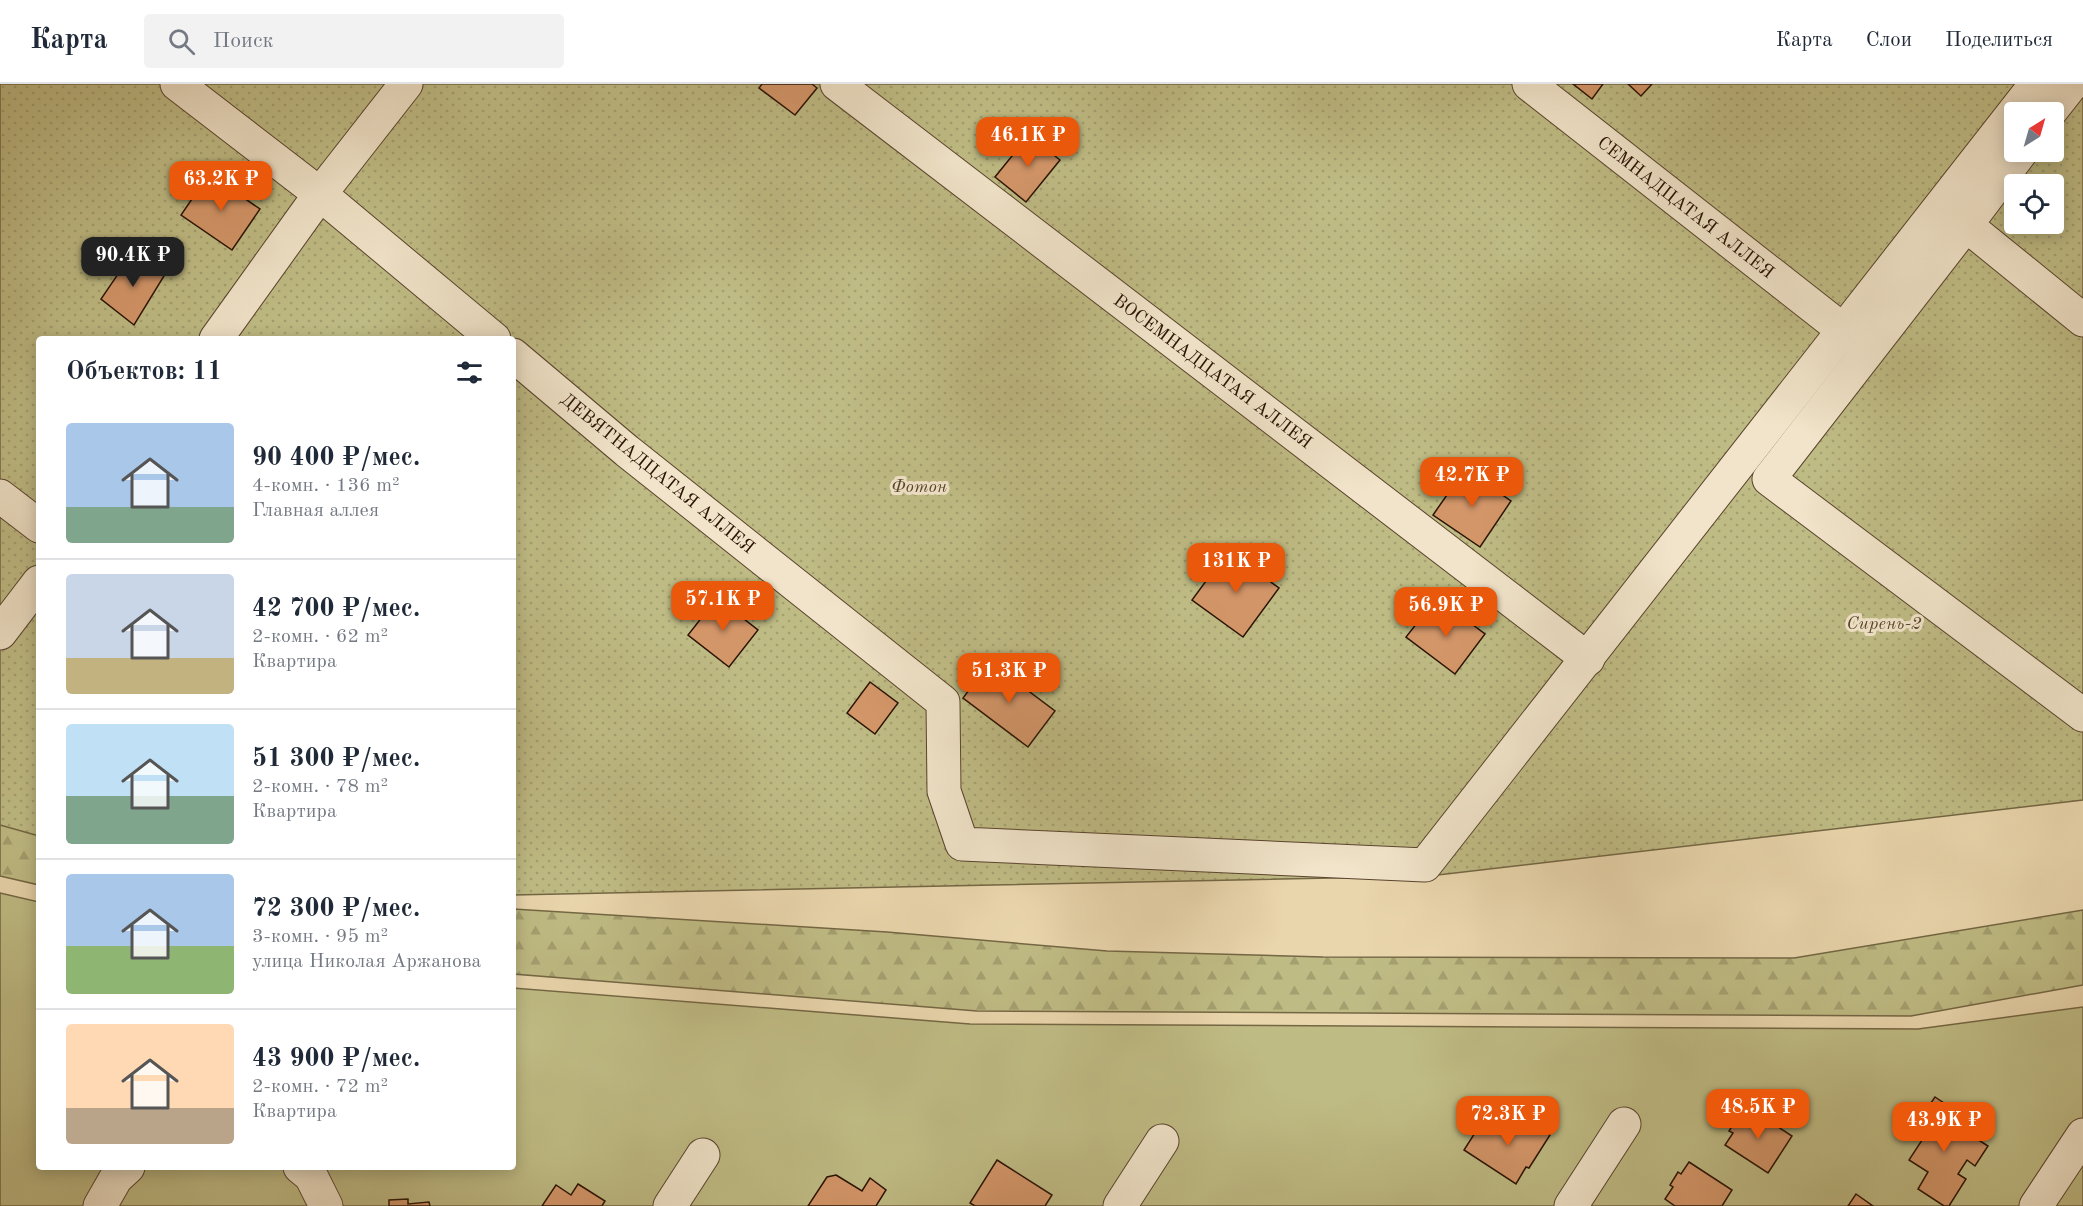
<!DOCTYPE html>
<html lang="ru">
<head>
<meta charset="utf-8">
<style>
	:root { --surface:#fff; --page:#f2f2f3; --text:#1f2937; --muted:#747a83; --line:#e0e1e3; --accent:#ea580c }
	body { margin:0; font-family:"Old Standard TT",serif; background:var(--page); color:var(--text); height:100vh; display:flex; flex-direction:column; font-size:22px; white-space:nowrap }
	* { box-sizing:border-box; margin:0 }
	p { font-size:20px; color:var(--muted) }
	.icon { flex:none; width:33px; height:33px; fill:none; stroke:currentColor; stroke-width:2; stroke-linecap:round; stroke-linejoin:round }
	.map { position:relative; flex:1; overflow:hidden }
	.panel { position:absolute; left:36px; top:252px; width:480px; height:834px; display:flex; flex-direction:column; background:var(--surface); border-radius:6px; box-shadow:0 3px 15px #0003 }
	.panel>* { flex:none }
	.needle { width:39px; rotate:37deg }
	.buttons { position:absolute; left:2004px; top:18px; display:grid; gap:12px }
	.buttons a { display:grid; place-items:center; width:60px; height:60px; border-radius:6px; background:var(--surface); box-shadow:0 3px 15px #0003; font-size:30px }
	.price { position:absolute; translate:-50% -51px; padding:0 14px; border-radius:12px; background:var(--accent); color:#fff; font-size:20px; line-height:39px; filter:drop-shadow(0 2px 3px #0008) }
	.price::after { content:''; position:absolute; left:50%; top:36px; width:18px; height:14px; margin-left:-9px; background:inherit; clip-path:polygon(0 0,100% 0,50% 100%) }
	.price.selected { background:#222; color:#fff }
	ul { padding:0; list-style:none }
	li { display:flex; align-items:center; gap:18px; height:150px; padding:0 30px }
	li+li { border-top:2px solid var(--line) }
	li span { display:grid; place-items:center; flex:none; width:168px; height:120px; border-radius:6px; color:#555 }
	li>.icon { margin-inline-start:auto }
	span .icon { width:72px; height:72px; fill:#fffc; stroke-width:1 }
	li b { font-size:26px }
	h2 { display:flex; justify-content:space-between; align-items:center; height:72px; padding:0 30px; font-size:26px }
	header { display:flex; align-items:center; gap:36px; box-sizing:border-box; height:84px; padding:0 30px; background:var(--surface); border-bottom:2px solid var(--line) }
	header strong { font-size:28px }
	nav { display:flex; gap:33px; margin-inline-start:auto; font-size:21px }
	.search { width:420px; height:54px; background:var(--page); display:flex; align-items:center; gap:15px; box-sizing:border-box; padding:0 21px; border-radius:6px; color:var(--muted); font-size:22px }
	.map>svg:first-child { display:block }
	.grass { fill:#bfbb84; stroke:#746744; stroke-width:1.5 }
	.forest { fill:url(#forest-firs); stroke:#746744; stroke-width:1.5 }
	.garden { fill:url(#garden-dots); stroke:#746744; stroke-width:1.5; fill-rule:evenodd }
	.building { fill:#d39669; stroke:#2a1304; stroke-width:1.5 }
	.lines { fill:none; stroke-linecap:round; stroke-linejoin:round }
	.minor-casing { stroke:#5a442e; stroke-width:35 }
	.minor { stroke:#f1e4ca; stroke-width:33 }
	.labels { text-anchor:middle; stroke-width:6; stroke-linejoin:round; paint-order:stroke }
	.street-label { font-size:18px; fill:#2a1304; stroke:#f1e4ca }
	.park-label { font-size:18px; font-style:italic; fill:#57452a; stroke:#f1e4ca }
</style>
</head>
<body>
<header>
<strong>Карта</strong>
<div class="search"><svg class="icon" aria-label="search" viewBox="0 0 24 24"><circle cx="10" cy="10" r="6"/><path d="M15 15l6 6"/></svg>Поиск</div>
<nav><a>Карта</a><a>Слои</a><a>Поделиться</a></nav>
</header>
<div class="map">
<svg width="2083" height="1122" viewBox="0 0 2083 1122">
	<defs>
		<pattern id="forest-firs" width="22" height="20" patternUnits="userSpaceOnUse" patternTransform="scale(1.5)"><rect width="22" height="20" fill="#bfbb84"/><path d="M5 1l3.5 6h-7zM16 11l3.5 6h-7z" fill="#a4a070"/></pattern>
		<pattern id="garden-dots" width="8" height="8" patternUnits="userSpaceOnUse" patternTransform="scale(1.5)"><rect width="8" height="8" fill="#bfbb84"/><path d="M2 2h.1M6 6h.1" fill="none" stroke="#a4a070" stroke-width="1.8" stroke-linecap="round"/></pattern>
	</defs>
	<rect width="100%" height="100%" fill="#ead6ad"/>
	<filter id="stains"><feTurbulence type="fractalNoise" baseFrequency=".00333" numOctaves="4"/><feColorMatrix values="0 0 0 0 .2 0 0 0 0 .09 0 0 0 0 .02 0 0 0 .5 -.17"/></filter>
	<radialGradient id="worn" r=".72"><stop offset=".6" stop-color="#630" stop-opacity="0"/><stop offset="1" stop-color="#630" stop-opacity=".3"/></radialGradient>
	<polygon class="grass" points="0,809 39,818 39,1083 513,1083 513,904 970,940 1918,945 2083,923 2083,1122 0,1122"/>
	<g class="forest">
		<polygon points="0,732 39,747 39,801 0,792"/>
		<polygon points="513,825 887,848 1107,867 1323,873 1794,874 2083,826 2083,901 1911,932 977,927 513,890"/>
	</g>
	<path class="garden" d="M0,0H2083V716L1429,792L513,811V255H39V752L0,741ZM2014,28H2054V68H2014ZM2014,100H2054V140H2014Z"/>
	<g class="building">
		<polygon points="762,0 812,0 817,4 795,31 759,4"/>
		<polygon points="1573,0 1603,0 1592,15"/>
		<polygon points="1628,0 1652,0 1641,12"/>
		<polygon points="1029,51 1060,76 1026,118 995,93"/>
		<polygon points="209,90 260,125 232,166 181,131"/>
		<polygon points="133,168 164,192 134,241 101,215"/>
		<polygon points="1465,385 1511,417 1480,463 1433,431"/>
		<polygon points="1228,467 1279,504 1243,553 1192,516"/>
		<polygon points="717,514 758,546 729,583 688,551"/>
		<polygon points="1449,523 1485,550 1455,590 1406,553 1428,525 1440,534"/>
		<polygon points="990,578 1055,627 1028,663 963,614"/>
		<polygon points="870,598 898,619 875,650 847,629"/>
		<polygon points="1935,1013 1956,1027 1949,1037 1988,1062 1975,1082 1967,1076 1958,1090 1966,1095 1949,1122 1944,1122 1918,1105 1928,1088 1909,1076 1928,1047 1917,1039"/>
		<polygon points="1749,1024 1792,1052 1768,1089 1725,1061 1733,1049 1729,1047 1737,1034 1741,1036"/>
		<polygon points="1530,1038 1550,1051 1529,1084 1526,1083 1516,1100 1464,1066 1480,1041"/>
		<polygon points="997,1076 1052,1111 1045,1122 975,1122 970,1119"/>
		<polygon points="1689,1078 1732,1106 1722,1122 1675,1122 1665,1115 1673,1103 1670,1101 1678,1088 1681,1090"/>
		<polygon points="836,1091 862,1107 870,1094 886,1106 876,1122 808,1122 827,1093"/>
		<polygon points="578,1100 605,1117 602,1122 542,1122 556,1101 571,1111"/>
		<polygon points="1856,1110 1873,1122 1848,1122"/>
		<polygon points="408,1115 408,1120 429,1118 430,1122 389,1122 389,1116"/>
	</g>
	<g class="lines">
		<defs>
			<g id="minor">
				<polyline points="177,0 320,110 494,255"/>
				<polyline points="837,0 1588,575"/>
				<polyline points="1529,0 1843,246"/>
				<polyline points="2050,28 2072,0"/>
				<polyline points="2021,68 1966,141 2083,236"/>
				<polyline points="1966,141 1769,395 2083,631"/>
				<polyline points="216,255 320,110 406,0"/>
				<polyline points="513,271 627,367 943,618 944,707 962,760 1425,781 2036,0"/>
				<polyline points="0,412 39,442"/>
				<polyline points="0,549 39,498"/>
				<polyline points="300,1083 311,1092 326,1122"/>
				<polyline points="100,1122 116,1094 128,1083"/>
				<polyline points="670,1122 703,1071"/>
				<polyline points="1120,1122 1162,1057"/>
				<polyline points="1571,1122 1624,1040"/>
				<polyline points="2036,1122 2083,1051"/>
			</g>
		</defs>
		<use href="#minor" class="minor-casing"/>
		<use href="#minor" class="minor"/>
	</g>
	<g class="labels">
		<g class="street-label">
			<text transform="translate(1686 123) rotate(38)" y="6">СЕМНАДЦАТАЯ АЛЛЕЯ</text>
			<text transform="translate(1213 287) rotate(37)" y="6">ВОСЕМНАДЦАТАЯ АЛЛЕЯ</text>
			<text transform="translate(658 389) rotate(39)" y="6">ДЕВЯТНАДЦАТАЯ АЛЛЕЯ</text>
		</g>
		<g class="park-label">
			<text x="919" y="408">Фотон</text>
			<text x="1884" y="545">Сирень-2</text>
		</g>
	</g>
	<rect width="100%" height="100%" filter="url(#stains)"/>
	<rect width="100%" height="100%" fill="url(#worn)"/>
</svg>
<div class="buttons">
<a><svg class="needle" viewBox="-14 -14 28 28"><path d="M0-13l5 13h-10z" fill="#e53935"/><path d="M0 13l5-13h-10z" fill="#747a83"/></svg></a>
<a><svg class="icon" aria-label="locate" viewBox="0 0 24 24"><circle cx="12" cy="12" r="6"/><path d="M12 2v4M12 18v4M2 12h4M18 12h4"/></svg></a>
</div>
<b class="price" style="left:1028px;top:84px">46.1K ₽</b>
<b class="price" style="left:221px;top:128px">63.2K ₽</b>
<b class="price selected" style="left:133px;top:204px">90.4K ₽</b>
<b class="price" style="left:1472px;top:424px">42.7K ₽</b>
<b class="price" style="left:1236px;top:510px">131K ₽</b>
<b class="price" style="left:723px;top:548px">57.1K ₽</b>
<b class="price" style="left:1446px;top:554px">56.9K ₽</b>
<b class="price" style="left:1009px;top:620px">51.3K ₽</b>
<b class="price" style="left:1758px;top:1056px">48.5K ₽</b>
<b class="price" style="left:1508px;top:1063px">72.3K ₽</b>
<b class="price" style="left:1944px;top:1069px">43.9K ₽</b>
<section class="panel">
<h2>Объектов: 11<svg class="icon" aria-label="filters" viewBox="0 0 24 24"><path d="M4 7h16M4 17h16"/><circle cx="9" cy="7" r="2"/><circle cx="15" cy="17" r="2"/></svg></h2>
<ul>
<li><span style="background:linear-gradient(#a9c7e8 70%,#7fa58c 0)"><svg class="icon" aria-label="home" viewBox="0 0 24 24"><path d="M3 11l9-7 9 7M6 9v11h12V9"/></svg></span><div><b>90 400 ₽/мес.</b><p>4-комн. · 136 m²</p><p>Главная аллея</p></div></li>
<li><span style="background:linear-gradient(#c9d6e8 70%,#c2b280 0)"><svg class="icon" aria-label="home" viewBox="0 0 24 24"><path d="M3 11l9-7 9 7M6 9v11h12V9"/></svg></span><div><b>42 700 ₽/мес.</b><p>2-комн. · 62 m²</p><p>Квартира</p></div></li>
<li><span style="background:linear-gradient(#bfe0f5 60%,#7fa58c 0)"><svg class="icon" aria-label="home" viewBox="0 0 24 24"><path d="M3 11l9-7 9 7M6 9v11h12V9"/></svg></span><div><b>51 300 ₽/мес.</b><p>2-комн. · 78 m²</p><p>Квартира</p></div></li>
<li><span style="background:linear-gradient(#a9c7e8 60%,#8fb573 0)"><svg class="icon" aria-label="home" viewBox="0 0 24 24"><path d="M3 11l9-7 9 7M6 9v11h12V9"/></svg></span><div><b>72 300 ₽/мес.</b><p>3-комн. · 95 m²</p><p>улица Николая Аржанова</p></div></li>
<li><span style="background:linear-gradient(#ffd9b3 70%,#b9a48a 0)"><svg class="icon" aria-label="home" viewBox="0 0 24 24"><path d="M3 11l9-7 9 7M6 9v11h12V9"/></svg></span><div><b>43 900 ₽/мес.</b><p>2-комн. · 72 m²</p><p>Квартира</p></div></li>
</ul>
</section>
</div>
</body>
</html>
